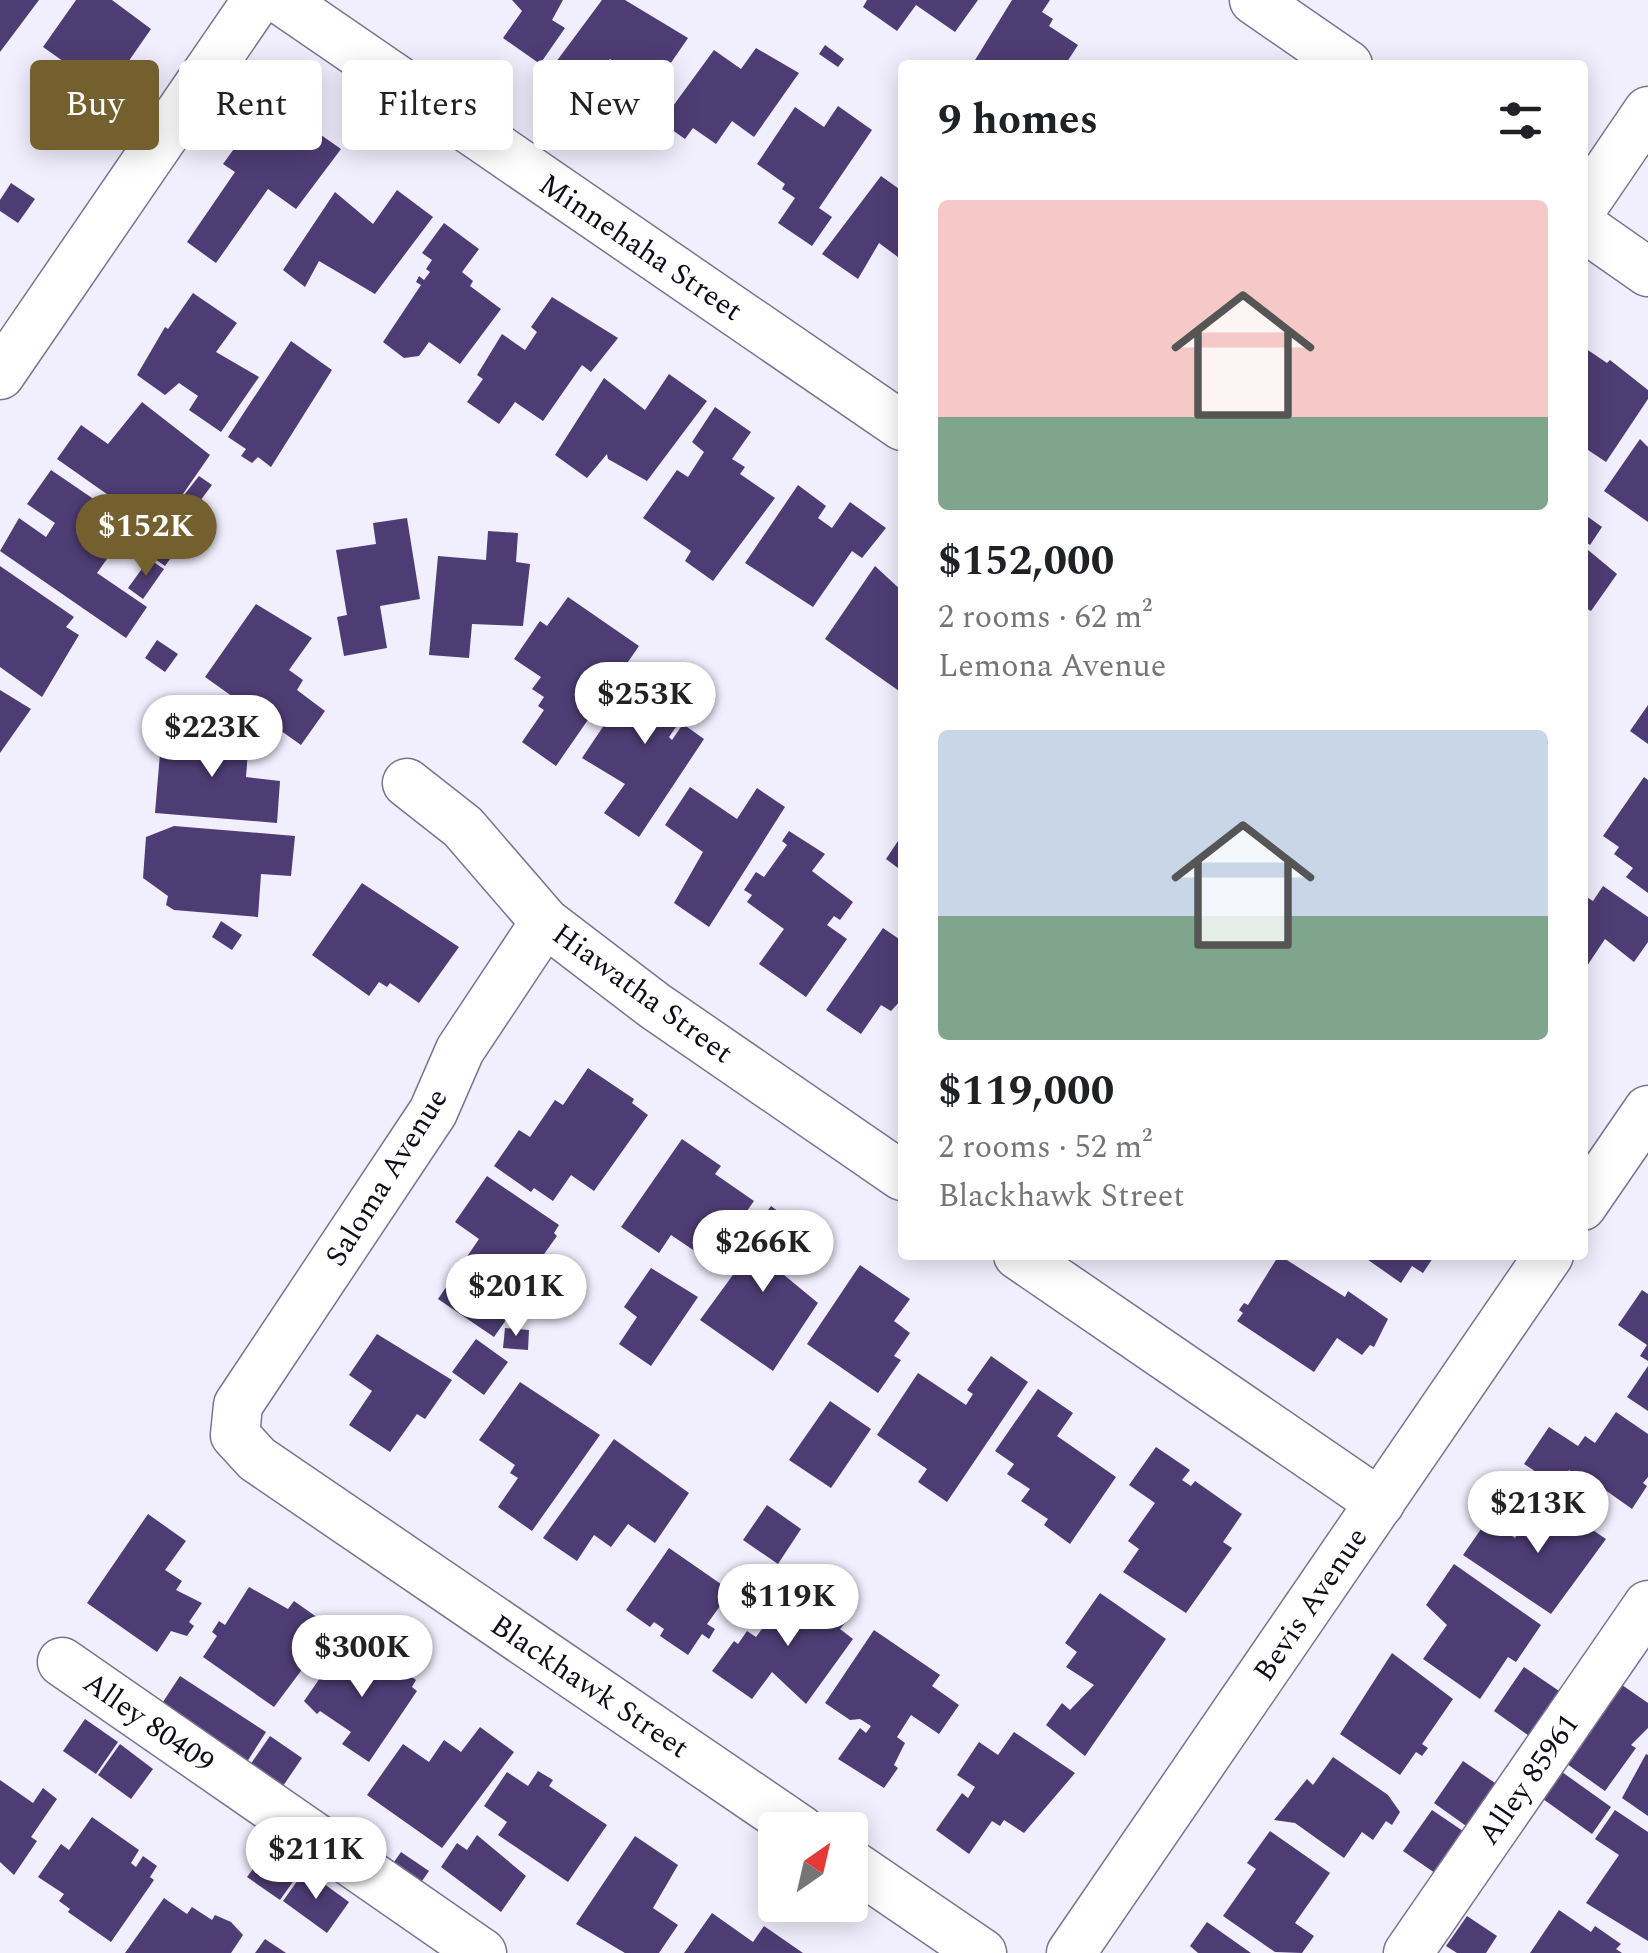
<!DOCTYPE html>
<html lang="en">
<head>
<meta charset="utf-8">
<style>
	:root { --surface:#fff; --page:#f2f2f2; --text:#202124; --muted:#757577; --accent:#745f2e }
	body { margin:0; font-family:Spectral,serif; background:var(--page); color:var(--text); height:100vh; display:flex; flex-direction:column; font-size:38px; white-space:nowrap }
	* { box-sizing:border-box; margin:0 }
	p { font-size:32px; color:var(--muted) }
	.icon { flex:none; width:55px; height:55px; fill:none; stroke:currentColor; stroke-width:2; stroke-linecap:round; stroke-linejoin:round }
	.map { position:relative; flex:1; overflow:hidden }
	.drawer { position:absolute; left:898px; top:60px; width:690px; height:1200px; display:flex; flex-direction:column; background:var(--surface); border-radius:10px; box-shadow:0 5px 25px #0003 }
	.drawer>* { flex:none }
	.guide { position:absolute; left:30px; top:60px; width:718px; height:90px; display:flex; gap:20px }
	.needle { width:65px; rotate:34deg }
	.fabs { position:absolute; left:758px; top:1812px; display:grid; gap:20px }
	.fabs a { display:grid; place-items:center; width:110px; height:110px; border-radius:10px; background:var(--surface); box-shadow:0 5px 25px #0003; font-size:50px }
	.price { position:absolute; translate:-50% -85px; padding:0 22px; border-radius:35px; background:#fff; color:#222; font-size:32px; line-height:65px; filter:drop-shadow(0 2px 5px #0008) }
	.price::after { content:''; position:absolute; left:50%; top:60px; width:30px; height:22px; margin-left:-15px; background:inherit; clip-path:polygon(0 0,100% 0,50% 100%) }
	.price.on { background:var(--accent); color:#fff }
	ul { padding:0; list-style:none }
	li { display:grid; align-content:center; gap:20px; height:530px; padding:0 40px }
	li span { display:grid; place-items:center; height:310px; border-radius:10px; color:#555 }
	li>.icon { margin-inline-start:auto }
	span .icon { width:180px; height:180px; fill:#fffc; stroke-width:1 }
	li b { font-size:42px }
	h2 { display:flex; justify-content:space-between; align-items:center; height:120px; padding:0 40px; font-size:42px }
	.pill { padding:0 35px; border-radius:10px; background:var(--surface); box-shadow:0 5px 25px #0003; font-size:35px; line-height:90px }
	.pill.on { background:var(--accent); color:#fff }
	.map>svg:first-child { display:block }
	.building { fill:#4e3d74 }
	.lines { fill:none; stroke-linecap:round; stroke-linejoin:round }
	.minor-casing { stroke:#7b7393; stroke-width:51 }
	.minor { stroke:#fff; stroke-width:48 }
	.labels { text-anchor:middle; stroke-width:10; stroke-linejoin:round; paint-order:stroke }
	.street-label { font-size:30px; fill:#100d19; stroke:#fff }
</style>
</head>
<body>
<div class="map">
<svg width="1648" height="1953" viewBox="0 0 1648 1953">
	<rect width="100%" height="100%" fill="#f1eefd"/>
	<g class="building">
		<polygon points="0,0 39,0 0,52"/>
		<polygon points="76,0 112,0 151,29 74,140 44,119 77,71 43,47"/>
		<polygon points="512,0 563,0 552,20 565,28 540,64 503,38 522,11"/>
		<polygon points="602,0 625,0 688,38 653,89 610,59 586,95 550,70"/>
		<polygon points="867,0 978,0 955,32 916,5 897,31 863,7"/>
		<polygon points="1012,0 1050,0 1042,12 1053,19 1049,26 1078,45 1065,65 972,65"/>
		<polygon points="825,45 844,59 838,67 819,54"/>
		<polygon points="756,48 799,73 754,137 732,121 716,144 693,128 685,139 651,115 663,99 673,106 714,50 741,69"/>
		<polygon points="838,106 872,130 819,208 832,217 812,246 778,223 795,198 782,189 785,184 757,164 795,107 824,127"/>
		<polygon points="294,116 341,149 296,209 268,189 216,263 187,242 235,172 223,164 254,121 278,138"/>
		<polygon points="881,176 902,191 902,260 879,243 858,279 822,254"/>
		<polygon points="11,183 35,199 18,223 0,211 0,200"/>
		<polygon points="397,190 433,217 375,294 319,261 305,287 283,270 335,192 373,224"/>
		<polygon points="444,223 479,249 462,272 473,281 470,286 501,309 460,364 429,342 419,356 404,358 383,342 421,285 416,282 419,276 424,280 430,272 426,269 432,260 422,253"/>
		<polygon points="193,293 237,323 216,352 259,377 221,432 189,410 198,396 179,383 165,395 137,375 165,327 168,329"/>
		<polygon points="552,297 618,338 591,372 582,365 543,421 515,402 499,424 467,402 483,379 477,375 502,334 525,350 537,332 531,327"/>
		<polygon points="291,341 332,370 271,467 258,457 252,463 241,456 246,449 228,437"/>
		<polygon points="1582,346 1607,363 1610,360 1648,390 1648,399 1606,462 1582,446"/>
		<polygon points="669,374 707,401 647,481 608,459 607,454 587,478 555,455 604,378 645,410"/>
		<polygon points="142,402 210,455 158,530 57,459 81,425 108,444"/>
		<polygon points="715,407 751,432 732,459 745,467 740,474 775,498 713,581 685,561 691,551 643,518 677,470 688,477 704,452 692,442"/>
		<polygon points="1640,439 1648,447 1648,522 1604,491"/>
		<polygon points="51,470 139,530 122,555 114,549 97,573 147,607 126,638 0,551 19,518 46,537 55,523 27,504"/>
		<polygon points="199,476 212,485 197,505 184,495"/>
		<polygon points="798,485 826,506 818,518 832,528 850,502 886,528 862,558 852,551 813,607 745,563"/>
		<polygon points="182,514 206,530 191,551 168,535"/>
		<polygon points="1584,514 1602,527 1590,545 1582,540"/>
		<polygon points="407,518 420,599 380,606 387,648 344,656 337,617 347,615 336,550 376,544 373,523"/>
		<polygon points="488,531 518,533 516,562 530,564 523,626 472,624 469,658 429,655 438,556 486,560"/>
		<polygon points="154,538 175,552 165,566 145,552"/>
		<polygon points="1582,545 1617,574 1591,611 1582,606"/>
		<polygon points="149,559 164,569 143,599 128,588"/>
		<polygon points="0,566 74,617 66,627 79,635 42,697 0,667"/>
		<polygon points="875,566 902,591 902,693 825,639"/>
		<polygon points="568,597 639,646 556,766 522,742 544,710 538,706 544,697 532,689 541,677 514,659 540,621 547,626"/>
		<polygon points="256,604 312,638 289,670 303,680 297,690 325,711 301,745 205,677"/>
		<polygon points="157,640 178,654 165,672 145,658"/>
		<polygon points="657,666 698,695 669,737 672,740 683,724 704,739 639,837 604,813 625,784 582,758 635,679 644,685"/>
		<polygon points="0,690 31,709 0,753"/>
		<polygon points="1648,705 1648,744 1630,731"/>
		<polygon points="162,730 249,738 246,777 280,781 277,823 155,813"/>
		<polygon points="1644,777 1648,780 1648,893 1626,877 1633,868 1614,854 1619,847 1603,836"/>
		<polygon points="690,787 737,819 757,788 785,807 709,927 674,903 703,852 665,825"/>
		<polygon points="174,826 295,836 291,876 261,874 258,917 174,910 166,905 168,896 143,878 146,837"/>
		<polygon points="789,831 825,854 812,871 853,902 840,920 834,916 827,925 847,939 806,997 759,964 784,929 747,902 752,895 744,890 756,872 764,877 787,845 782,841"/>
		<polygon points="902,835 902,871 886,859"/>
		<polygon points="362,883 459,947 419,1003 390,983 387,987 379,982 369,996 312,955"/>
		<polygon points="1603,886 1648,917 1648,942 1634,962 1605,939 1585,969 1582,894 1593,901"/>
		<polygon points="221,921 242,935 232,950 212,937"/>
		<polygon points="883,928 902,941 902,999 891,1011 881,1005 861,1034 826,1010"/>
		<polygon points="588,1068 634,1099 632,1103 648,1115 594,1191 571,1175 553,1201 534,1188 531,1192 494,1166 519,1130 530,1137 555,1100 563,1105"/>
		<polygon points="682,1139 721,1166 715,1174 754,1201 711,1262 671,1235 659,1253 621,1227"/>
		<polygon points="487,1176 559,1225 554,1233 557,1236 509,1303 515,1307 494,1337 438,1299 479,1239 455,1222"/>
		<polygon points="771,1206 805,1231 778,1270 818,1303 773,1371 700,1320 746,1257 754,1242 748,1238"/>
		<polygon points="1279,1255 1345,1297 1348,1291 1388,1319 1374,1347 1370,1345 1362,1355 1337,1338 1314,1372 1237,1321 1243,1313 1239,1310 1244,1303 1248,1305"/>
		<polygon points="1361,1255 1435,1255 1423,1273 1412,1266 1401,1283"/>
		<polygon points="860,1265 910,1299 894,1321 910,1333 894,1356 901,1360 878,1393 807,1344"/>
		<polygon points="651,1268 698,1297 651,1366 619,1344 637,1317 624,1307"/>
		<polygon points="1642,1290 1648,1294 1648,1361 1640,1356 1647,1345 1618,1325"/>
		<polygon points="505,1328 529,1330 528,1350 503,1348"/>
		<polygon points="377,1334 452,1380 425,1419 417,1414 390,1452 349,1425 372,1391 349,1375"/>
		<polygon points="476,1339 508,1362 484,1395 452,1372"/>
		<polygon points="991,1356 1028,1382 947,1502 918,1482 927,1469 877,1435 918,1373 966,1405 973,1394 967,1390"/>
		<polygon points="1648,1366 1648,1411 1627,1397"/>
		<polygon points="520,1382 600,1435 532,1531 498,1507 518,1478 510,1473 515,1465 479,1440"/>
		<polygon points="1038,1389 1073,1413 1057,1436 1116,1477 1070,1544 1044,1525 1048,1519 1021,1501 1030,1489 1007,1474 1014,1464 995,1451"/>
		<polygon points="830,1401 871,1429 831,1488 789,1460"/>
		<polygon points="1616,1412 1648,1434 1648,1477 1643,1483 1647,1486 1632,1509 1584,1475 1581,1479 1569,1470 1558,1486 1524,1464 1549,1427 1578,1446 1585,1436 1595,1443"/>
		<polygon points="614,1439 689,1493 655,1543 628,1524 611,1547 594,1535 577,1561 543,1538"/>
		<polygon points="1156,1447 1190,1470 1182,1480 1191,1486 1195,1481 1242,1514 1223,1542 1232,1548 1186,1613 1123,1572 1139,1549 1128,1541 1155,1503 1129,1485"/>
		<polygon points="1554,1504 1606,1539 1551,1614 1463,1555 1488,1519 1515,1538 1521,1528 1532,1535"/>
		<polygon points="767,1505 801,1529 778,1564 743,1540"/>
		<polygon points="148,1514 186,1541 165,1570 182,1581 176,1590 202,1603 189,1622 194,1626 187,1636 171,1631 157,1652 87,1603"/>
		<polygon points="669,1548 731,1591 707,1624 715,1629 709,1639 702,1634 688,1655 660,1636 664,1629 654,1622 650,1627 626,1610"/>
		<polygon points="1454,1564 1541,1625 1516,1662 1508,1657 1480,1699 1423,1659 1447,1625 1426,1605"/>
		<polygon points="795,1585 846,1622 840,1629 853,1639 806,1704 772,1672 752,1699 712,1671 734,1641 738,1644 747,1631 756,1637"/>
		<polygon points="249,1587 288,1609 294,1601 328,1625 330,1632 274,1707 203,1657 217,1636 212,1632 219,1621 225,1625"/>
		<polygon points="1100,1593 1166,1639 1085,1756 1046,1725 1062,1703 1070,1710 1094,1685 1066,1667 1077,1652 1065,1643"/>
		<polygon points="874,1630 940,1675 932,1686 959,1705 939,1734 911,1715 897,1737 905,1743 894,1765 898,1768 884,1788 838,1759 860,1728 866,1733 871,1726 860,1719 850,1720 825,1703"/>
		<polygon points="343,1645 374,1666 376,1662 390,1671 394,1665 416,1680 412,1687 417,1691 369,1762 342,1744 351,1732 320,1711 317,1714 304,1701"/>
		<polygon points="1392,1653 1453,1699 1422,1744 1428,1748 1422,1756 1416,1752 1400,1775 1340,1734"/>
		<polygon points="1524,1667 1562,1693 1532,1738 1494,1711"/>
		<polygon points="180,1676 266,1732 245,1765 159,1708"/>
		<polygon points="1622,1685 1648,1703 1648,1728 1631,1745 1636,1748 1605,1791 1567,1764 1611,1692 1615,1695"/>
		<polygon points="85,1719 118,1742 96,1774 63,1751"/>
		<polygon points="480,1727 514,1752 442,1848 367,1795 403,1744 429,1762 444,1740 461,1752"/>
		<polygon points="1014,1732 1075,1773 1024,1833 1004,1820 1000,1826 992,1821 969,1854 936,1830 962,1793 968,1798 975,1787 957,1775 979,1742 998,1755"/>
		<polygon points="270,1736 302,1758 281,1789 248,1768"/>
		<polygon points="120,1744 153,1769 131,1799 98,1775"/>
		<polygon points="1646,1754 1648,1755 1648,1816 1622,1798"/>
		<polygon points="1333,1757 1388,1795 1400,1812 1392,1825 1386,1821 1373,1840 1362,1832 1344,1858 1295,1823 1274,1820 1307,1779 1313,1785"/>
		<polygon points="1463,1761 1498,1785 1469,1828 1434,1803"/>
		<polygon points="538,1771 553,1780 549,1786 607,1825 568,1882 498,1835 507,1822 484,1806 507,1772 528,1786"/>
		<polygon points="1562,1772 1611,1807 1592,1834 1543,1799"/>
		<polygon points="0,1780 33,1803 43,1788 57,1799 31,1837 37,1841 14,1875 0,1862"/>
		<polygon points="1432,1810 1463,1831 1435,1873 1403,1851"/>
		<polygon points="1615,1810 1648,1832 1648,1941 1586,1903 1619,1855 1595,1839"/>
		<polygon points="92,1817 139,1850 131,1863 136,1867 143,1856 157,1866 150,1877 154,1880 111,1942 68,1912 70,1909 59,1901 64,1894 38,1877 61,1844 69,1850"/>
		<polygon points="1270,1831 1330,1873 1295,1923 1314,1936 1302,1953 1275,1952 1223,1916 1256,1869 1247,1863"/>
		<polygon points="477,1835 526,1876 501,1912 441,1867 457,1843 467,1850"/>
		<polygon points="635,1836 678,1865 653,1908 678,1925 659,1953 625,1953 576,1924"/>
		<polygon points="270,1846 302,1869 280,1900 247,1877"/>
		<polygon points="401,1852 429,1871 415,1891 387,1872"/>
		<polygon points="305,1870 349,1902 327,1933 283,1901"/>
		<polygon points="164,1898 187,1914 192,1907 212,1920 215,1915 231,1922 243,1935 231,1953 125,1953"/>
		<polygon points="1559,1910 1591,1932 1595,1926 1621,1944 1616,1949 1622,1953 1530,1953"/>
		<polygon points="712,1913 753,1942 764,1926 803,1953 684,1953"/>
		<polygon points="1467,1916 1497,1936 1486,1953 1457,1953 1446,1946"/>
		<polygon points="1207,1922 1251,1953 1198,1953 1190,1946"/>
		<polygon points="265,1939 286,1953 255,1953"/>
	</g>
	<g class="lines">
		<defs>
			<g id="minor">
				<polyline points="281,0 902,426"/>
				<polyline points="1254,0 1348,65"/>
				<polyline points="1582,208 1648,111"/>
				<polyline points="1582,226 1648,272"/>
				<polyline points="0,375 257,0"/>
				<polyline points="407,783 463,827 545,922 655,1006 902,1176"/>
				<polyline points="545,922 460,1050 433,1112 238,1405 235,1435 257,1459 801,1830"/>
				<polyline points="1582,1206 1648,1110"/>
				<polyline points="1018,1255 1380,1503"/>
				<polyline points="62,1662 482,1953"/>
				<polyline points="850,1863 982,1953"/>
				<polyline points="1071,1953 1549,1255"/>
				<polyline points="1408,1953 1648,1605"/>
			</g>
		</defs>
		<use href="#minor" class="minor-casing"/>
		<use href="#minor" class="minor"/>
	</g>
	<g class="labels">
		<g class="street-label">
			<text transform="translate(641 247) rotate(34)" y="10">Minnehaha Street</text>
			<text transform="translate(643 993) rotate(36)" y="10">Hiawatha Street</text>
			<text transform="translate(386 1177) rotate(-58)" y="10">Saloma Avenue</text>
			<text transform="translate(1310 1604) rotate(-56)" y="10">Bevis Avenue</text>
			<text transform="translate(590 1686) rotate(34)" y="10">Blackhawk Street</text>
			<text transform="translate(149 1722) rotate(35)" y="10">Alley 80409</text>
			<text transform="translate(1528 1779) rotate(-55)" y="10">Alley 85961</text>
		</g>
	</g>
</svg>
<div class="fabs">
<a><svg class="needle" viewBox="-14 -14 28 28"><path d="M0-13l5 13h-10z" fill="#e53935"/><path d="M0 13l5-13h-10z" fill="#757577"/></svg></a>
</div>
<b class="price on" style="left:146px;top:579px">$152K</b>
<b class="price" style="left:645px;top:747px">$253K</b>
<b class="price" style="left:212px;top:780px">$223K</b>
<b class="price" style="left:763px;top:1295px">$266K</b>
<b class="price" style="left:516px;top:1339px">$201K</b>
<b class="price" style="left:1538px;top:1556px">$213K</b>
<b class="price" style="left:788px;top:1649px">$119K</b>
<b class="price" style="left:362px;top:1700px">$300K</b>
<b class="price" style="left:316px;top:1902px">$211K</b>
<div class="guide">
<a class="pill on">Buy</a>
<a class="pill">Rent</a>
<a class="pill">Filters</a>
<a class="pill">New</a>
</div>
<section class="drawer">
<h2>9 homes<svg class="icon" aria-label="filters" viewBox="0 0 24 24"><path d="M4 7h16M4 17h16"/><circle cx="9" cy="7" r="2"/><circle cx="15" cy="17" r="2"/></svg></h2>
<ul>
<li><span style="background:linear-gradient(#f6c9c9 70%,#7fa58c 0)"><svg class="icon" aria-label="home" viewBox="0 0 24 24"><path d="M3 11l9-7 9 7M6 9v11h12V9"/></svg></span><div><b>$152,000</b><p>2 rooms · 62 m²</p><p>Lemona Avenue</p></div></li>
<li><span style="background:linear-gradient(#c9d6e8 60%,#7fa58c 0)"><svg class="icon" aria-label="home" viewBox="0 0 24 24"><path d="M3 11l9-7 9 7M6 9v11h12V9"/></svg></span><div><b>$119,000</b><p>2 rooms · 52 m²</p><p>Blackhawk Street</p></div></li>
</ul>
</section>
</div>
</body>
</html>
